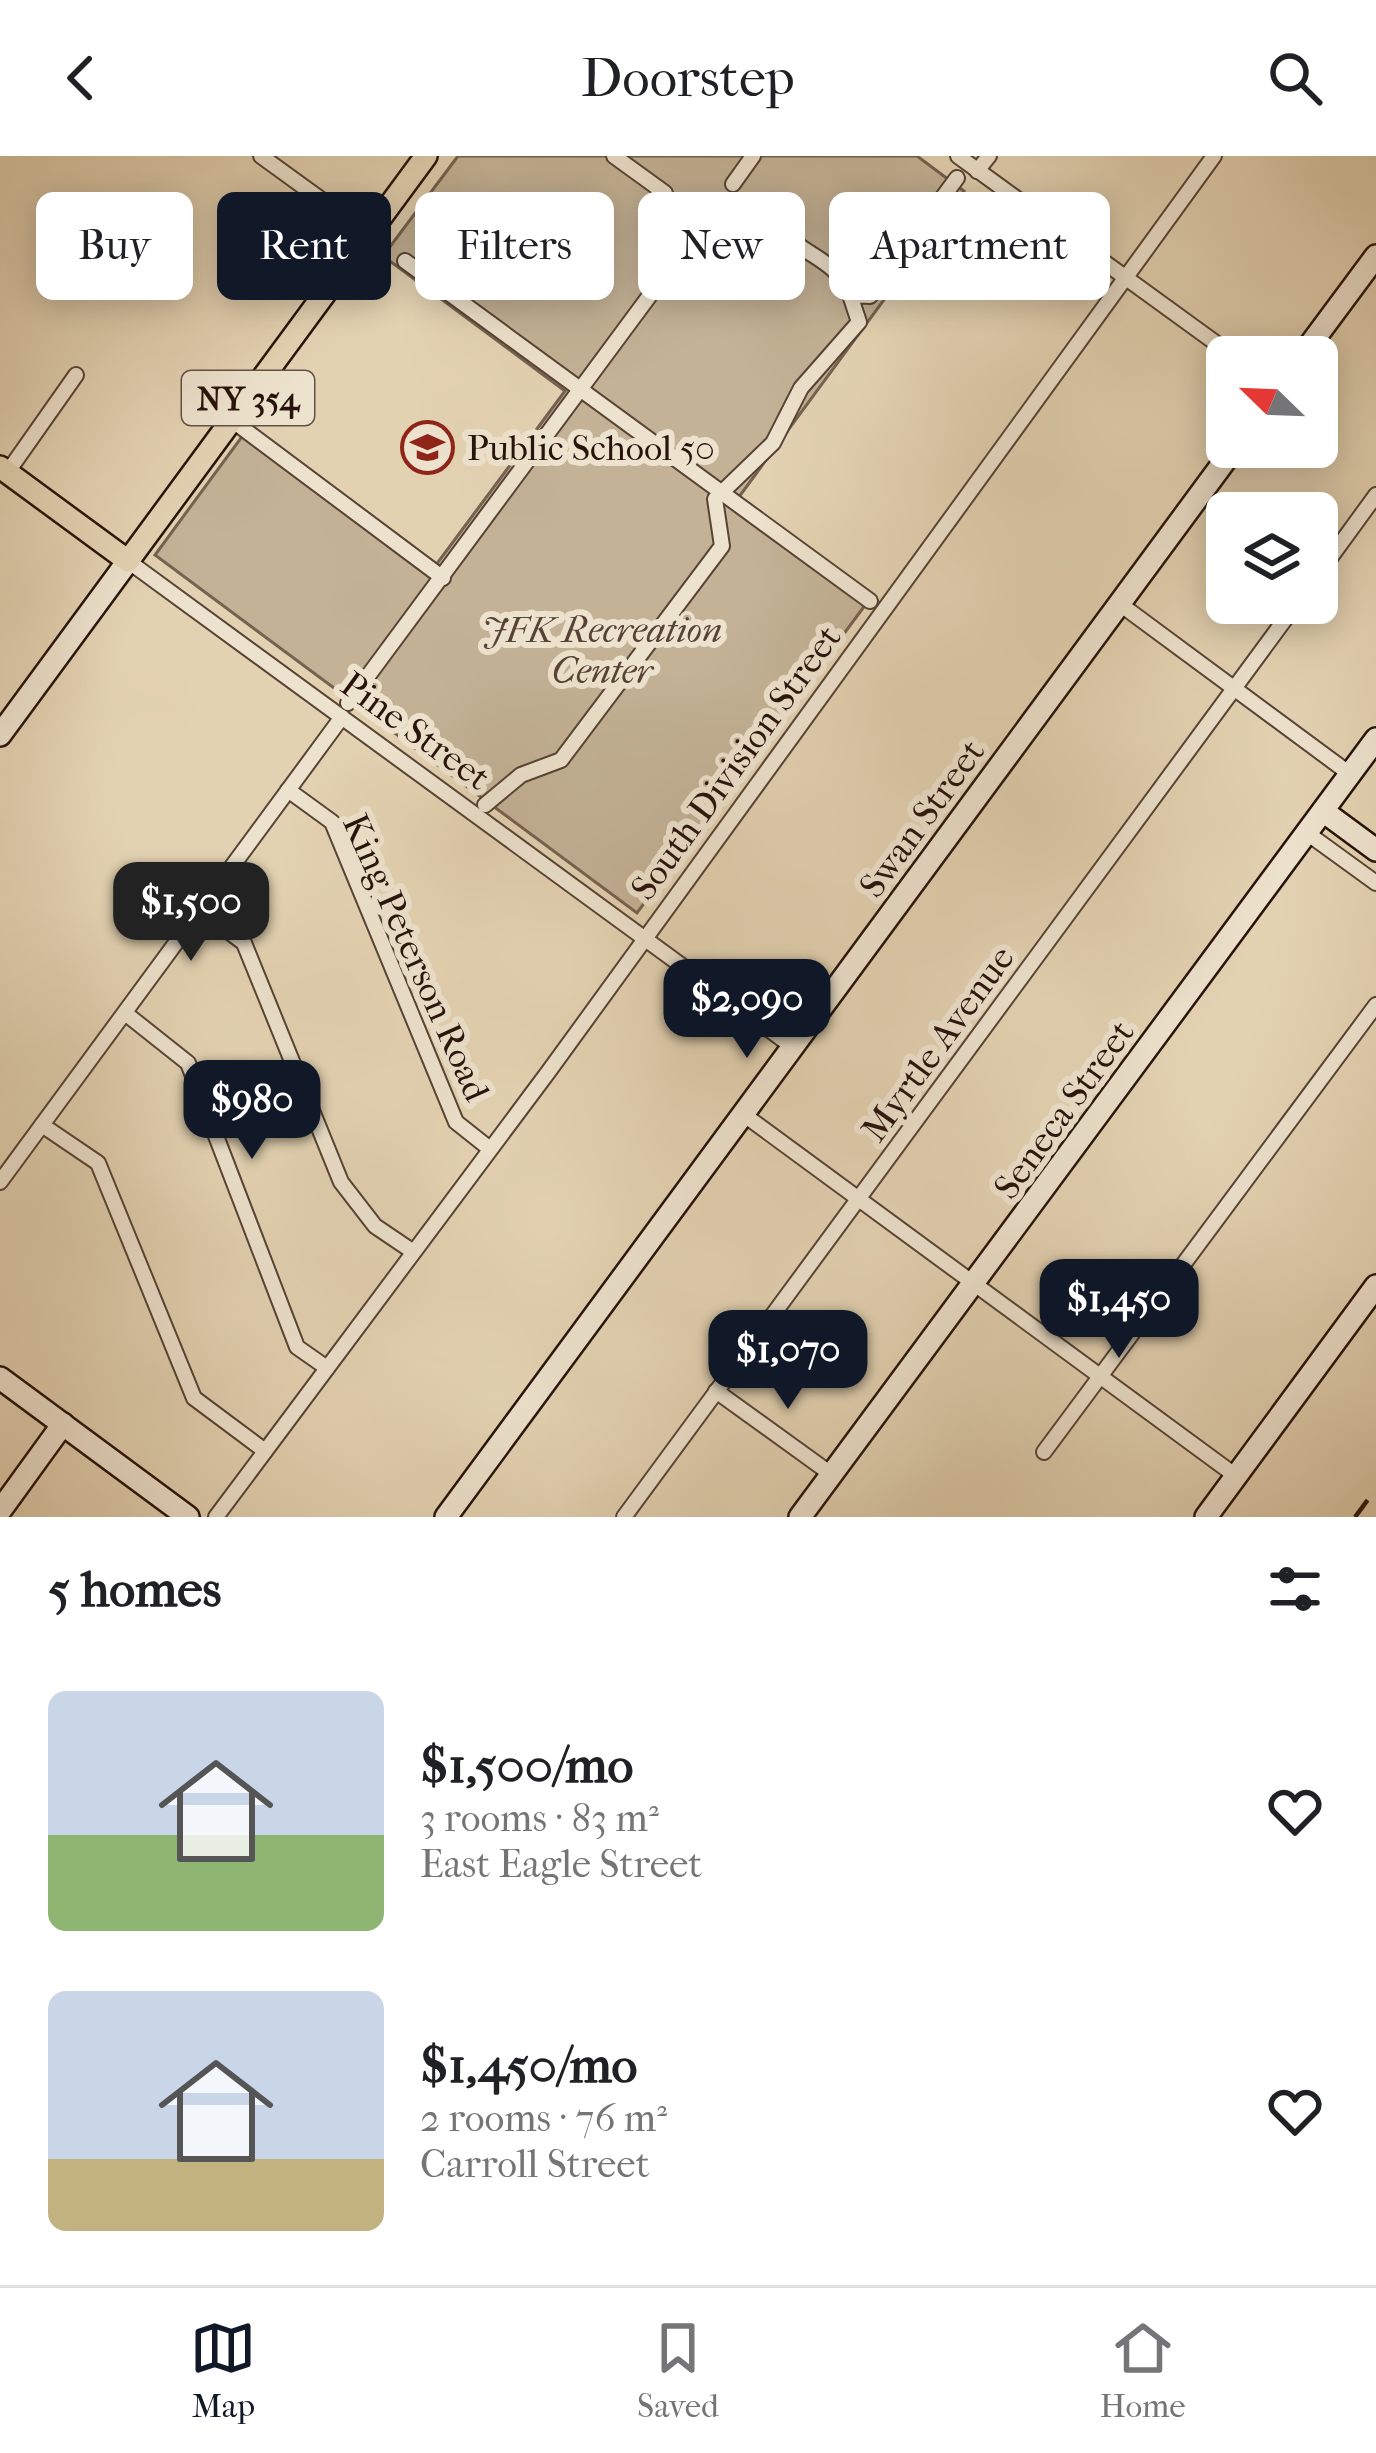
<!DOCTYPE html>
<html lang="en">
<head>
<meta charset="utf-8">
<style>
	:root { --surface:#fff; --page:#f6f6f6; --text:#202124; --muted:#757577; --line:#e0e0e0; --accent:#111827 }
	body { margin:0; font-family:"IM FELL French Canon",serif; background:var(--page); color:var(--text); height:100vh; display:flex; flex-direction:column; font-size:45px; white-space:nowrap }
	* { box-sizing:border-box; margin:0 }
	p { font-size:39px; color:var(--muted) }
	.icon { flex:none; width:66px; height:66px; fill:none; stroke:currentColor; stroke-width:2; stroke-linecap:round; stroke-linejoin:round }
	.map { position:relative; height:1361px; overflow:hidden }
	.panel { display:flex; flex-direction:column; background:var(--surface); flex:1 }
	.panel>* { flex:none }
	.banner { position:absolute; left:36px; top:36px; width:1305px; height:108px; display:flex; gap:24px }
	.needle { width:78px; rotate:293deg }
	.tools { position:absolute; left:1206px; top:180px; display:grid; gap:24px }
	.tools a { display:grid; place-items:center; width:132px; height:132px; border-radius:18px; background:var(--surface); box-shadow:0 6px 30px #0003; font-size:60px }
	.price { position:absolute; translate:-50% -102px; padding:0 27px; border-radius:24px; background:var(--accent); color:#fff; font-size:39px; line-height:78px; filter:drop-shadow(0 3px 6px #0008) }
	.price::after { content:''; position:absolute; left:50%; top:72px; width:36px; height:27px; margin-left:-18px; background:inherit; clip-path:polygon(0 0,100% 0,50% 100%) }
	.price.active { background:#222; color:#fff }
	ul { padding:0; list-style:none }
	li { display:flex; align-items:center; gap:36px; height:300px; padding:0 48px }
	li span { display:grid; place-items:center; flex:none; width:336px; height:240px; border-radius:18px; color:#555 }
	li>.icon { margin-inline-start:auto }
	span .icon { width:144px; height:144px; fill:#fffc; stroke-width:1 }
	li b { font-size:51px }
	h2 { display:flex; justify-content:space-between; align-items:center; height:144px; padding:0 48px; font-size:51px }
	.chip { padding:0 42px; border-radius:18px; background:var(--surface); box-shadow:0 6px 30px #0003; font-size:42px; line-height:108px }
	.chip.active { background:var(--accent); color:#fff }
	header { display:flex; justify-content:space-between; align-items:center; height:156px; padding:0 48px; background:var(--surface); font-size:54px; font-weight:600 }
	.dock { display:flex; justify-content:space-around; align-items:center; height:168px; border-top:3px solid var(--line); background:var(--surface); font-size:33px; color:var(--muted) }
	.dock a { display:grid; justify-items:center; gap:6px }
	.dock .active { color:var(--accent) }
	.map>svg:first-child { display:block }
	.green { fill:#c3b296; stroke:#756250; stroke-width:3 }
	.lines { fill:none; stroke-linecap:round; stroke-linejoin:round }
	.street-casing { stroke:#564335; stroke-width:18 }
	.secondary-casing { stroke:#27130b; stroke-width:26 }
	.primary-casing { stroke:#27130b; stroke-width:26 }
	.street { stroke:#ede2cd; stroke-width:14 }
	.secondary { stroke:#ede2cd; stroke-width:21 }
	.primary { stroke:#e3d2b2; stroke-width:21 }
	.rail { stroke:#27130b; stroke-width:4.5; stroke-dasharray:21 21; stroke-linecap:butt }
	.labels { text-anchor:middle; stroke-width:12; stroke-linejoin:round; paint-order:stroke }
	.shield { fill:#ede2cd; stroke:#625145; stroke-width:3 }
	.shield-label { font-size:33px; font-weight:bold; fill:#27130b }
	.poi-label { font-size:36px; fill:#27130b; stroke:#ede2cd; text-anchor:start }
	.park-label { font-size:36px; font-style:italic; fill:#564335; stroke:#ede2cd }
	.street-label { font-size:36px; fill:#27130b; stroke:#ede2cd }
</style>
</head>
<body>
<header><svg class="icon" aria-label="back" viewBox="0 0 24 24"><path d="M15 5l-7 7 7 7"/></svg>Doorstep<svg class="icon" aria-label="search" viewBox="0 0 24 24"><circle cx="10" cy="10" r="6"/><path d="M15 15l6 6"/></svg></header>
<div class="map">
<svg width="1376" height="1361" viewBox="0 0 1376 1361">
	<rect width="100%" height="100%" fill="#e3d2b2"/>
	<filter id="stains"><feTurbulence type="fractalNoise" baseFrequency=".00167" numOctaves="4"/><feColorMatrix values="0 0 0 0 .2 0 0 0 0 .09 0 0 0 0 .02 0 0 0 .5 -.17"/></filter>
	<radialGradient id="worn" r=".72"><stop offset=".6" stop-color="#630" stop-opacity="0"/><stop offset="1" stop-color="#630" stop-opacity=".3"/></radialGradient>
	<polygon class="green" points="458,0 917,0 964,35 733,349 866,448 637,757 155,399 249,271 436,409 565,235 383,100"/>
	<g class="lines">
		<defs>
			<g id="street">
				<polyline points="261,0 370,79"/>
				<polyline points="614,0 665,37"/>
				<polyline points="958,0 1235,201"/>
				<polyline points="977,15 989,0"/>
				<polyline points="733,28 753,0"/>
				<path d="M749,69L781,72C802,101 837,102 850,139"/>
				<polyline points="405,105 870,445"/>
				<polyline points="241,271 443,422"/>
				<polyline points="7,317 76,219"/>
				<polyline points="128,405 793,891"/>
				<polyline points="1317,420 1376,339"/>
				<polyline points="1120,448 1350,618"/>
				<polyline points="348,547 676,104"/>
				<polyline points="288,634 332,666 456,966 490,993"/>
				<polyline points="485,649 521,619 561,604 722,390 715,343 773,287 801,232 859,166 850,139 870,140 957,22"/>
				<polyline points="1307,677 1376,727"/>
				<polyline points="200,754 244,787 341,1026 375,1070 412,1095"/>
				<polyline points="125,857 188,907 297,1191 327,1212"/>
				<polyline points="743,958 1236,1320"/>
				<polyline points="42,969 98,1007 194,1242 265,1295"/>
				<polyline points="0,1026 342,561"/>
				<polyline points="716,1235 831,1318"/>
				<polyline points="1044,1296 1376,849"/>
				<polyline points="216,1361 549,915 1214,0"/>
				<polyline points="624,1361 1297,447"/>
			</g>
			<g id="secondary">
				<polyline points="1301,201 1376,100"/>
				<polyline points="0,579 128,405"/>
				<polyline points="1323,655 1376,694"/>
				<polyline points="0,1222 188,1361"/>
				<polyline points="0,1355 63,1268"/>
				<polyline points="446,1361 1235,291"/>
				<polyline points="800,1361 1376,583"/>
				<polyline points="1206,1361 1376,1130"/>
			</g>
			<polyline id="primary" points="0,311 128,405 426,0"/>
		</defs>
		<use href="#street" class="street-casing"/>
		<use href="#secondary" class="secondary-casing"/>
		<use href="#primary" class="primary-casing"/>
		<use href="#street" class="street"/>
		<use href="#secondary" class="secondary"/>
		<use href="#primary" class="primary"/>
		<polyline class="rail" points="1355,1361 1376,1333"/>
	</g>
	<defs>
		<symbol id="school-ring" viewBox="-11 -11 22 22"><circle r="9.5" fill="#ede2cd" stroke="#8f2418" stroke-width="1.5"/><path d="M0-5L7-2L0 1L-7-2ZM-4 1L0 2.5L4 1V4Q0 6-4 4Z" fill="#8f2418"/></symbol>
	</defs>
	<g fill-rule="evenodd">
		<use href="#school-ring" x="398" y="262" width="59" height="59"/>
	</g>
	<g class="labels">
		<rect class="shield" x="182" y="215" width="132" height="54" rx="9"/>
		<g class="shield-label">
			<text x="248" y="254">NY 354</text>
		</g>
		<g class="poi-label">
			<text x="467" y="304">Public School 50</text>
		</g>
		<g class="park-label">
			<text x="602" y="486">JFK Recreation<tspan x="602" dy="41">Center</tspan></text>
		</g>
		<g class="street-label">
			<text transform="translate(416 574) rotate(36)" y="13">Pine Street</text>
			<text transform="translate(735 606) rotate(-54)" y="13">South Division Street</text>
			<text transform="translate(921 662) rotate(-54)" y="13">Swan Street</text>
			<text transform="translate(417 801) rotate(66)" y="13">King Peterson Road</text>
			<text transform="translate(937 887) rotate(-54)" y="13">Myrtle Avenue</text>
			<text transform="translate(1063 953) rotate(-54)" y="13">Seneca Street</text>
		</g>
	</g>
	<rect width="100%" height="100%" filter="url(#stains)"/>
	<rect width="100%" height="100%" fill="url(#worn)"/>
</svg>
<div class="tools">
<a><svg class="needle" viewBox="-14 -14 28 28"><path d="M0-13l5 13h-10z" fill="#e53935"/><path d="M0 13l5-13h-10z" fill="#757577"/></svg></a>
<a><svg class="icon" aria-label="layers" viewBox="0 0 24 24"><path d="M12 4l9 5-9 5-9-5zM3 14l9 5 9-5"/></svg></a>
</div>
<b class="price active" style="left:191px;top:808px">$1,500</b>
<b class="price" style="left:747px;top:905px">$2,090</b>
<b class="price" style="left:252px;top:1006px">$980</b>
<b class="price" style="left:1119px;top:1205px">$1,450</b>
<b class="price" style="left:788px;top:1256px">$1,070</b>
<div class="banner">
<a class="chip">Buy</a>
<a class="chip active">Rent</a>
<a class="chip">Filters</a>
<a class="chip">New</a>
<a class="chip">Apartment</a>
</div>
</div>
<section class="panel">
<h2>5 homes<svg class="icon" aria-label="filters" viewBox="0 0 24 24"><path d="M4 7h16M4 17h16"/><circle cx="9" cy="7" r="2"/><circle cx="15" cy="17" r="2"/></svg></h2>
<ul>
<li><span style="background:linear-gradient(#c9d6e8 60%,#8fb573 0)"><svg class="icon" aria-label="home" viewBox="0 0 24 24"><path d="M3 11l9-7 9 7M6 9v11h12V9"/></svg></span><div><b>$1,500/mo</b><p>3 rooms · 83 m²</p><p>East Eagle Street</p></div><svg class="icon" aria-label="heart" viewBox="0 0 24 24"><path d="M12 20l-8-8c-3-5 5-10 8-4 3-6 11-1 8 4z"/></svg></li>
<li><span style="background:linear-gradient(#c9d6e8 70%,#c2b280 0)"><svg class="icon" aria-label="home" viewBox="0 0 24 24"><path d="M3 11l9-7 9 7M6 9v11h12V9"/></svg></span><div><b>$1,450/mo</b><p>2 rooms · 76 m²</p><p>Carroll Street</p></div><svg class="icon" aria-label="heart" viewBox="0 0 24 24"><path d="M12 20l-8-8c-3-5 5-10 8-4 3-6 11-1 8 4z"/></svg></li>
</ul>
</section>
<nav class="dock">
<a class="active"><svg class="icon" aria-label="map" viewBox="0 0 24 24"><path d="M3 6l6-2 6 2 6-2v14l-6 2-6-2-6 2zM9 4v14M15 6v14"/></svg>Map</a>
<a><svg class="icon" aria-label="saved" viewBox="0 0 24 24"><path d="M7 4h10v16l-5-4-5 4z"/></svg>Saved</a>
<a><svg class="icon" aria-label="home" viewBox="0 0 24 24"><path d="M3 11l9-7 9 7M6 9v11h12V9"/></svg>Home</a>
</nav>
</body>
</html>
